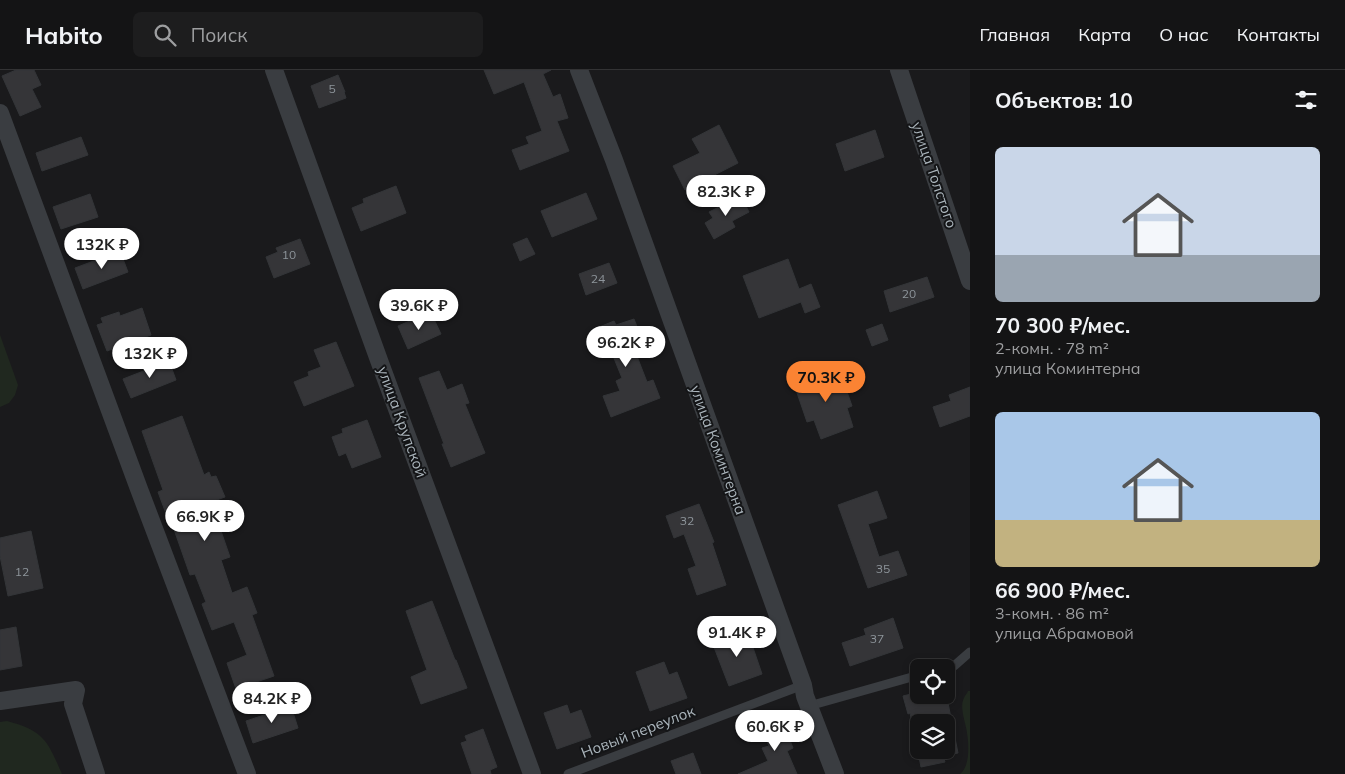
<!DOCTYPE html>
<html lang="ru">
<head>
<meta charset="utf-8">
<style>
	:root { --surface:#141415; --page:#1d1d1e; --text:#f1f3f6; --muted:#9d9ea0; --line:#333334; --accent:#fb8333 }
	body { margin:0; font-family:Mulish,sans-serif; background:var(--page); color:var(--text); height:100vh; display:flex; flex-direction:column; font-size:19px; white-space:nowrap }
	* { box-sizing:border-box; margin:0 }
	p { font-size:16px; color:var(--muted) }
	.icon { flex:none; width:28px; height:28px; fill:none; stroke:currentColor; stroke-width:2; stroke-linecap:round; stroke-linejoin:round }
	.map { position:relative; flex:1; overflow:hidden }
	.side { display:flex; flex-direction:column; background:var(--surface); width:375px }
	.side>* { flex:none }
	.controls { position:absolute; left:910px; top:589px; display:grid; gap:10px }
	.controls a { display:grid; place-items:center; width:45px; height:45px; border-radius:8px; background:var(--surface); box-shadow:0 2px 8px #0003,0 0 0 1px var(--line); font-size:25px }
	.price { position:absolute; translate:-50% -42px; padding:0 11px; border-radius:18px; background:#fff; color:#222; font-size:16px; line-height:32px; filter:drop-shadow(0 1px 2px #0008) }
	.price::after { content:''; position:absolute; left:50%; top:30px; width:15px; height:11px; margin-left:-8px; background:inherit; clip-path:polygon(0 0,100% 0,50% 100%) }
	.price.on { background:var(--accent); color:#111 }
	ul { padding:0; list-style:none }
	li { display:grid; align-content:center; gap:10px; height:265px; padding:0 25px }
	li span { display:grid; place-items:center; height:155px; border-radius:8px; color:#555 }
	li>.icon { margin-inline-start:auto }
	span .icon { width:90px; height:90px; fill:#fffc; stroke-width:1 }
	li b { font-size:21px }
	h2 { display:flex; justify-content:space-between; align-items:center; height:60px; padding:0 25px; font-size:21px }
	header { display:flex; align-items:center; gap:30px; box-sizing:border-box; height:70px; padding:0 25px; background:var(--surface); border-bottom:1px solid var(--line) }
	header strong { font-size:24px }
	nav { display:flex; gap:28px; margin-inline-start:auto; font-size:18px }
	.search { width:350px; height:45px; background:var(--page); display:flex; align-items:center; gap:12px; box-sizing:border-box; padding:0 18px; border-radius:8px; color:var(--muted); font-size:19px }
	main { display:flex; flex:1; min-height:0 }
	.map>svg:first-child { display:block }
	.green { fill:#20281f }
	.building { fill:#353538; stroke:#333538; fill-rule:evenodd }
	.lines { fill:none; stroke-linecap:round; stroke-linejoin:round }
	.lane { stroke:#3a3d41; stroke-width:9 }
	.street { stroke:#3a3d41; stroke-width:18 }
	.labels { text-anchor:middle; stroke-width:4; stroke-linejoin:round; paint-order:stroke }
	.number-label { font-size:12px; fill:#8e959b }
	.street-label { font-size:15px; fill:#abb5bc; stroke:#141517 }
</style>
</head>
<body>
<header>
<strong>Habito</strong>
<div class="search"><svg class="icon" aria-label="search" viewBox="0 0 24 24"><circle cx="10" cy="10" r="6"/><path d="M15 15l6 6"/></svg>Поиск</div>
<nav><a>Главная</a><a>Карта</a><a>О нас</a><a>Контакты</a></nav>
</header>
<main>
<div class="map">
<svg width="970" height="704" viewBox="0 0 970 704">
	<rect width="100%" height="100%" fill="#1a1a1c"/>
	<g class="green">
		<polygon points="0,265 18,315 15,325 9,333 0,337"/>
		<path d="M968,621H970V704H960C970,697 969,674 967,663C966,653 959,638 964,628C965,625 967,624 968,621Z"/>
		<path d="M7,651C44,661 47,670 62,704H0V652Z"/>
	</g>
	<g class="building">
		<polygon points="16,0 34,0 41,15 32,19 41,37 20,46 2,6"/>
		<polygon points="484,0 551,0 543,4 553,27 560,24 568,48 557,51 569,81 520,100 512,80 529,74 526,67 542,61 524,12 494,24"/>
		<polygon points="338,5 345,22 344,22 346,28 319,38 311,16"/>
		<polygon points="719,55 738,93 685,120 673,96 700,83 692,69"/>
		<polygon points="875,60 884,87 845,101 836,74"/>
		<polygon points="81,67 88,85 42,101 36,83"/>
		<polygon points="396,116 406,143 361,161 352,138 364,133 363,129"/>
		<polygon points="586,123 597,149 552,167 541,141"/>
		<polygon points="90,124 98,147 61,159 53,137"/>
		<polygon points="741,126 749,142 732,151 735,157 714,169 705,153 713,148 709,142"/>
		<polygon points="527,168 535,184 520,191 513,174"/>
		<polygon points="300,169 310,194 274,208 266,187 278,182 276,178"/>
		<polygon points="120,181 128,202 83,219 75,198"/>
		<polygon points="788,189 799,219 811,214 820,237 805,243 801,232 759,248 743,206"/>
		<polygon points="609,193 617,213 586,225 579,204"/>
		<polygon points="927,207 934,227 890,242 884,221"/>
		<polygon points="142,238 151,265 107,281 97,255 103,253 101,248 119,242 120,246"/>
		<polygon points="426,244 428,247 432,245 441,264 408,279 398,256"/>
		<polygon points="634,249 643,272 633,276 647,312 653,310 660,328 611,347 603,326 620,321 616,311 622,308 607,271 598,275 592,260 614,251 616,255"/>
		<polygon points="882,254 888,270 872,276 866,260"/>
		<polygon points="336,272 354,316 304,336 294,312 309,306 308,302 321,297 314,280"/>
		<polygon points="169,291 176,310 131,328 123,309"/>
		<polygon points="839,299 852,336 847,338 853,357 821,369 814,350 807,352 794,314"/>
		<polygon points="439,301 447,320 462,314 469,333 465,334 485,383 451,397 442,374 444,374 419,308"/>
		<polygon points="970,317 970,346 940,357 933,337 951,331 949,325"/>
		<polygon points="182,346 204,405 209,402 211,407 216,406 225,427 211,432 230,487 221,490 232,523 247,517 257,543 252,545 274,606 236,619 227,593 247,585 234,552 212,560 202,534 206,532 195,504 190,505 170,448 168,449 158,422 163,420 142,361"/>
		<polygon points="367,350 381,387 352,398 346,383 339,386 332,367 343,363 342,359"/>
		<polygon points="877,421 887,448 868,454 879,487 898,481 907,505 868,518 838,435"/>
		<polygon points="699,434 714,472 712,473 726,515 697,525 688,499 696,496 684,464 674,468 666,446"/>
		<polygon points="31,461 43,518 8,526 0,486 0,468"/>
		<polygon points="432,531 455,590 456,590 467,618 421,634 411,607 427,600 406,541"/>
		<polygon points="893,548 903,578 850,596 842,573 866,565 864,559"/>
		<polygon points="16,557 22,596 0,600 0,560"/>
		<polygon points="747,560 762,604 729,616 712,572"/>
		<polygon points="664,592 669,605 677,602 687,628 650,641 636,602"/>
		<path d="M946,617L950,632L948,633L958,683L943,686L945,692L921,697L910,643L908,644L903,626L919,622V625H946ZM919,652H946V680H919Z"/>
		<polygon points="567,635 570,644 581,640 591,667 557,679 544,643"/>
		<polygon points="291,636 298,658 253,673 246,651"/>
		<polygon points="782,650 793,678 787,681 797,704 738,704 768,691 762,678 769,676 761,658"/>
		<polygon points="483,659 497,697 490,700 491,704 472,704 461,673 467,671 465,666"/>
		<polygon points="693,683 701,704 676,704 671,691"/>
	</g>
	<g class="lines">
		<g class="lane">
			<polyline points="946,598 954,596 970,582"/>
			<polyline points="809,636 919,605"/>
			<polyline points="568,704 803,615"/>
		</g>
		<g class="street">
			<polyline points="274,0 380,293 532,704"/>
			<polyline points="579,0 614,90 803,615 805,626 835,704"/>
			<polyline points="899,0 970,211"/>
			<polyline points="0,43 139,419 247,704"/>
			<polyline points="0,631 76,620 73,634 96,704"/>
		</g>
	</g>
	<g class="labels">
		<g class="number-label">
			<text x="332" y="23">5</text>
			<text x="289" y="189">10</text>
			<text x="598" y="213">24</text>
			<text x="909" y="228">20</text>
			<text x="687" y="455">32</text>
			<text x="883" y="503">35</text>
			<text x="22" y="506">12</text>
			<text x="877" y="573">37</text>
		</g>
		<g class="street-label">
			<text transform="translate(934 105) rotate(71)" y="5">улица Толстого</text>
			<text transform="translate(402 352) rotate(70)" y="5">улица Крупской</text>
			<text transform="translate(718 380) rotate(70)" y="5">улица Коминтерна</text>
			<text transform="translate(638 662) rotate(-21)" y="5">Новый переулок</text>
		</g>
	</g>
</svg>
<div class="controls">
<a><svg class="icon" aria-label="locate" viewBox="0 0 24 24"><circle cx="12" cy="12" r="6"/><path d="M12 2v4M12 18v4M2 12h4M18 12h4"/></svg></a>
<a><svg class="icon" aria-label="layers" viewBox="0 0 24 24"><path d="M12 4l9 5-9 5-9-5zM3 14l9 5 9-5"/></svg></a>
</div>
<b class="price" style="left:726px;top:147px">82.3K ₽</b>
<b class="price" style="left:102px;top:200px">132K ₽</b>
<b class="price" style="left:419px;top:261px">39.6K ₽</b>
<b class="price" style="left:626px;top:298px">96.2K ₽</b>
<b class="price" style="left:150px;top:309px">132K ₽</b>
<b class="price on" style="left:826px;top:333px">70.3K ₽</b>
<b class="price" style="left:205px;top:472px">66.9K ₽</b>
<b class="price" style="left:737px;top:588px">91.4K ₽</b>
<b class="price" style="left:272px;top:654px">84.2K ₽</b>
<b class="price" style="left:775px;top:682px">60.6K ₽</b>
</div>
<section class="side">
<h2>Объектов: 10<svg class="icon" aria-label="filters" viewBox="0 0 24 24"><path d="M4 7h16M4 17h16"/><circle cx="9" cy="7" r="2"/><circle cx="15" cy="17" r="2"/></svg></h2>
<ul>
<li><span style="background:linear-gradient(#c9d6e8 70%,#9aa5b1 0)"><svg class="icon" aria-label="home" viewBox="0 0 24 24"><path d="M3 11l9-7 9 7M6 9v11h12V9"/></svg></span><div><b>70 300 ₽/мес.</b><p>2-комн. · 78 m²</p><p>улица Коминтерна</p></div></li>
<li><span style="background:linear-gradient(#a9c7e8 70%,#c2b280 0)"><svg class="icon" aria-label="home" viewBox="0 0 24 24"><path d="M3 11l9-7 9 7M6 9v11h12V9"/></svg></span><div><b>66 900 ₽/мес.</b><p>3-комн. · 86 m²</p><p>улица Абрамовой</p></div></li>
</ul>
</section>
</main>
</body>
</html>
